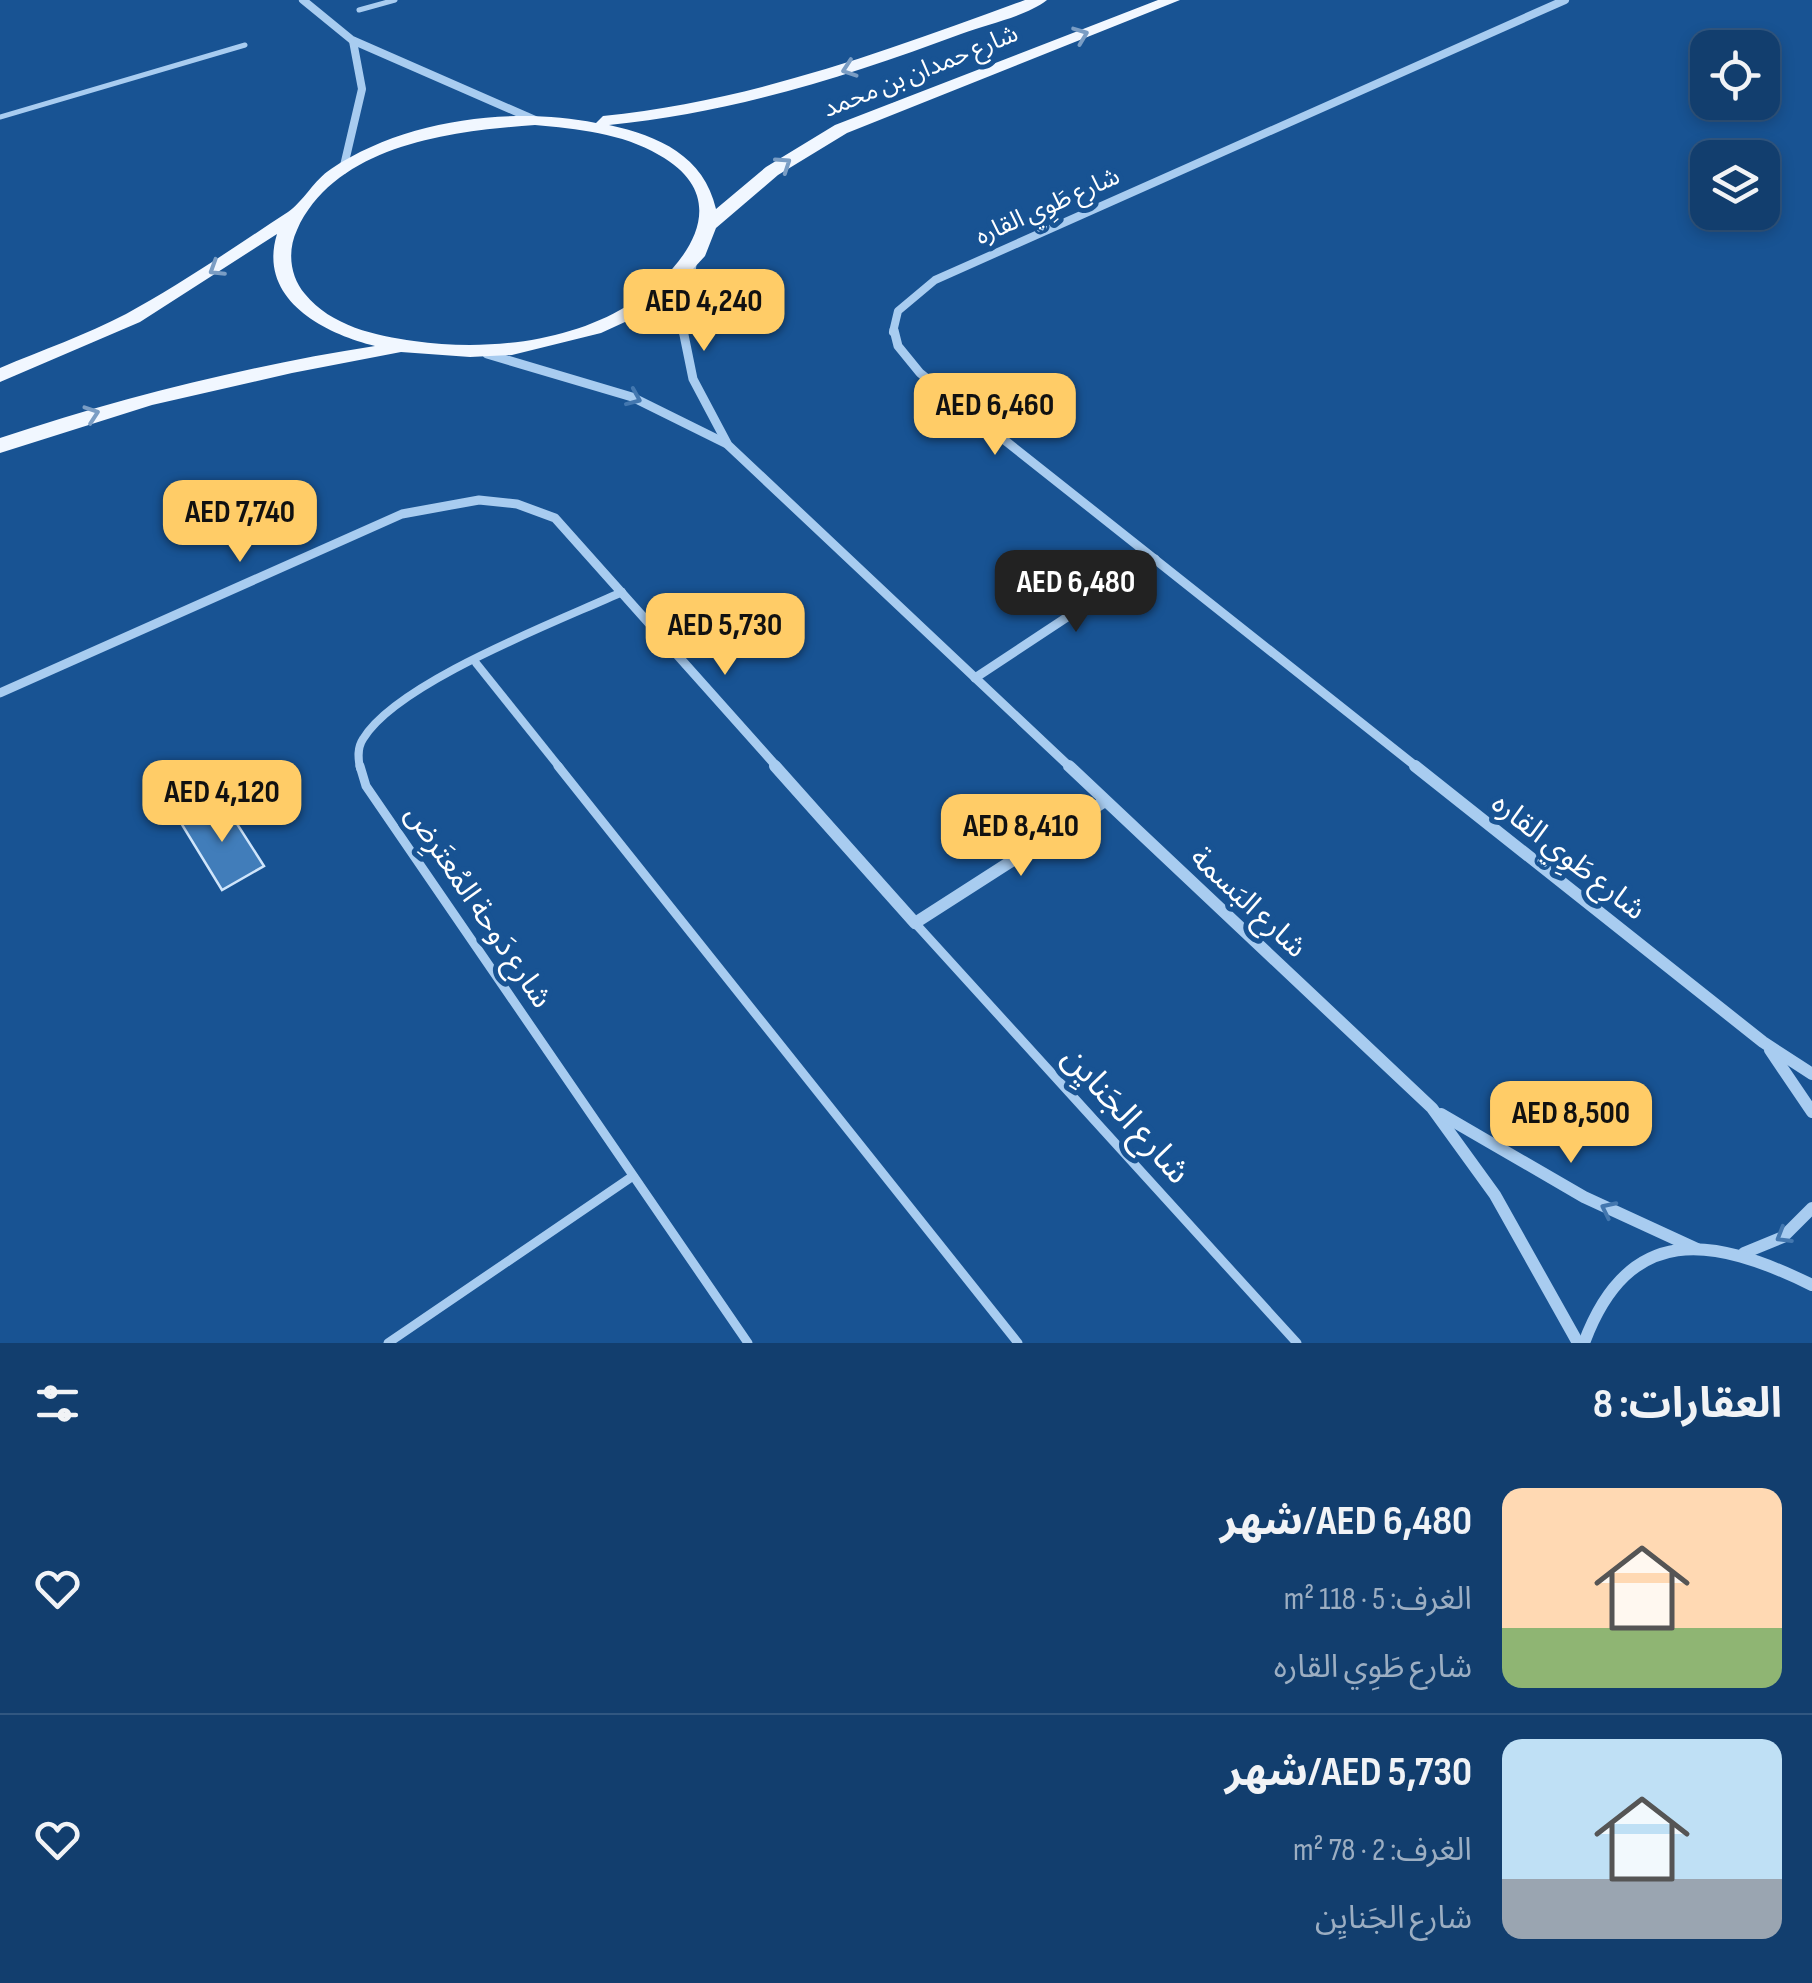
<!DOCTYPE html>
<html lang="ar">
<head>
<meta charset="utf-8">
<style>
	:root { --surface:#123e6e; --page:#1f4976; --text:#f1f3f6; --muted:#9caec2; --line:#315781; --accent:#ffcc67 }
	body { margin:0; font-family:"Sofia Sans Condensed","Noto Sans Arabic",sans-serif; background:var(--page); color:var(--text); direction:rtl; height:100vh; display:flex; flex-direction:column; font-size:38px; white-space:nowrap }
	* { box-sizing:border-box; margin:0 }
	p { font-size:32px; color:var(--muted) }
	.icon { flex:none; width:55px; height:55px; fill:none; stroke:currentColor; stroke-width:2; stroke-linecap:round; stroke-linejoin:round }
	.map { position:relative; height:1343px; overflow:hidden; direction:ltr }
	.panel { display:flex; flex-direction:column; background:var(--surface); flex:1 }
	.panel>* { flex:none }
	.controls { position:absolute; left:1690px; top:30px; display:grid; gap:20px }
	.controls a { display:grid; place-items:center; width:90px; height:90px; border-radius:20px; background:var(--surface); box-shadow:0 5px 15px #0003,0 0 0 2px var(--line); font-size:50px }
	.price { position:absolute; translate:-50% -85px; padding:0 22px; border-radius:20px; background:var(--accent); color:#111; font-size:32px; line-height:65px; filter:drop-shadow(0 2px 5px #0008) }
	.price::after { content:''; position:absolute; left:50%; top:60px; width:30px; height:22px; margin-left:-15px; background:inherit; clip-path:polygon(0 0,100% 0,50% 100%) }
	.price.current { background:#222; color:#fff }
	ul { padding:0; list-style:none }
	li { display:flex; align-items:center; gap:30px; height:250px; padding:0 30px }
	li+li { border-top:2px solid var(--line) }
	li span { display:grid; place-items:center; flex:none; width:280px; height:200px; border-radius:20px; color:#555 }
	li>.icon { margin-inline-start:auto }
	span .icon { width:120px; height:120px; fill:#fffc; stroke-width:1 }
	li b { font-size:42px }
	h2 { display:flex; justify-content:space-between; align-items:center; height:120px; padding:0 30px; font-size:42px }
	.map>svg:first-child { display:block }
	.building { fill:#417dba; stroke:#cfe5fb; stroke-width:2.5 }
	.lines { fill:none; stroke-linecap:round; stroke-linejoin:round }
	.service-far2 { stroke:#a8ccf0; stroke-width:5 }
	.service-far1 { stroke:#a8ccf0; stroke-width:8 }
	.service { stroke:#a8ccf0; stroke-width:9 }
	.minor-far2 { stroke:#a8ccf0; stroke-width:8 }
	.minor-far1 { stroke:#a8ccf0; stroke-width:9 }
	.minor { stroke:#a8ccf0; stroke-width:12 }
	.primary { fill:#f1f7ff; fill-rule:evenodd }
	.oneway { stroke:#7a9dc4 }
	.oneway2 { stroke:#4377af }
	.labels { text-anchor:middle; stroke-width:10; stroke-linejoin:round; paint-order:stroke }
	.far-street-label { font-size:25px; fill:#fff; stroke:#185393 }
	.street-label { font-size:30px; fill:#fff; stroke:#185393 }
	.near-street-label { font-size:35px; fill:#fff; stroke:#185393 }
</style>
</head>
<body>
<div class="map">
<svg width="1812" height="1343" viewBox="0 0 1812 1343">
	<rect width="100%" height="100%" fill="#185393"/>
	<polygon class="building" points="223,802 264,866 222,890 181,823"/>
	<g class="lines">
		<g class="service-far2">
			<polyline points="359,10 395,0"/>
			<polyline points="0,117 245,45"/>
		</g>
		<g class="service-far1">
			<polyline points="476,663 560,768"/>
			<path d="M360,768C358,758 357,748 363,739C397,682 559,621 622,592"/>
		</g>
		<g class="service">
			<polyline points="360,766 366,786 748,1343"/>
			<polyline points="558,766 1018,1343"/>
			<polyline points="915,923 1297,1343"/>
			<polyline points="388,1343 633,1176"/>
		</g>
		<g class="minor-far2">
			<polyline points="303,0 352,40 535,120"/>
			<polyline points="343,170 362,89 353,41"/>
			<polyline points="683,332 693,261"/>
			<polyline points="893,332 898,311 935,280 1565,0"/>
		</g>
		<g class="minor-far1">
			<polyline points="683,330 693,379 728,445 1071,768"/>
			<polyline points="894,330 898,346 920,373 1418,768"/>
			<polyline points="487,354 632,397 727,444"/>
			<polyline points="975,678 1155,559"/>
			<polyline points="0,693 402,514 479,500 517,504 555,518 778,768"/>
		</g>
		<g class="minor">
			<polyline points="775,766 915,923 1105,801"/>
			<polyline points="1069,766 1432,1108 1495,1195 1578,1343"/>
			<polyline points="1415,766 1763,1042 1812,1074"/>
			<polyline points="1770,1050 1812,1112"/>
			<polyline points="1441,1114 1584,1197 1697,1249"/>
			<polyline points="1744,1253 1783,1237 1812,1208"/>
			<path d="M1584,1343C1629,1222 1712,1236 1812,1285"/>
		</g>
		<path class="primary" d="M1025,0H1047C1025,17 987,24 961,34C846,77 731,113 609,125C659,136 704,156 716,209L766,167L835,125L1158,0H1180L847,133L778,175L716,228L705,256L671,293L638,316L601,333L512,355L470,357L401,352L292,373L152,405L0,453V438C123,397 247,366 375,346C323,333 257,299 277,234L140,322L0,382V368C42,350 86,335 126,314C181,284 236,246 288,212C303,202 314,180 331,169C404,120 510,106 596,123L603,116C751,101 886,51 1025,0ZM535,125C577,129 622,133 659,155C740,200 683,272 627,306C566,343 484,351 414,341C376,336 331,326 305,294C290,277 287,251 297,230C336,144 453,131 535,125Z"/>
	</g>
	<defs><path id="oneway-chevron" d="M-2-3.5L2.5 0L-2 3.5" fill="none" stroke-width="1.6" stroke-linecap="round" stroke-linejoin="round" transform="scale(2.5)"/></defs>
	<g class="oneway">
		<use href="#oneway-chevron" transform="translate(1081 35) rotate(-21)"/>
		<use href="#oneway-chevron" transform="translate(849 69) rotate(161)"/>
		<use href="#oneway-chevron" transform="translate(784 164) rotate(-34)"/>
		<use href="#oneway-chevron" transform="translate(216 269) rotate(148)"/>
		<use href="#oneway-chevron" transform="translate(92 414) rotate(-19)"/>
	</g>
	<g class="oneway2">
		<use href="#oneway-chevron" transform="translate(634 398) rotate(23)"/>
		<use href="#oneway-chevron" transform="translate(1608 1209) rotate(-154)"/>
		<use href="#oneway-chevron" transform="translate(1783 1236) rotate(149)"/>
	</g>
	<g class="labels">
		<g class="far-street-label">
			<text transform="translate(920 70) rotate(-22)" y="9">شارع حمدان بن محمد</text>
			<text transform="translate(1047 205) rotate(-24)" y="9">شارع طَوِي القاره</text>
		</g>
		<g class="street-label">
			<text transform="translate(1569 856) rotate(38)" y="10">شارع طَوِي القاره</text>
			<text transform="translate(1249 902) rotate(43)" y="10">شارع البَسمة</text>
			<text transform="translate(479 906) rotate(56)" y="10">شارع دَوحة المُعتَرِض</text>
		</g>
		<g class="near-street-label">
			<text transform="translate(1127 1114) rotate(48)" y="12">شارع الجَنايِن</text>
		</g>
	</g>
</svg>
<div class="controls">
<a><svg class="icon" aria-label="locate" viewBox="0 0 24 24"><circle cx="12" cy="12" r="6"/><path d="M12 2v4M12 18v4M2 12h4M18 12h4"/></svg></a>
<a><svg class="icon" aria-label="layers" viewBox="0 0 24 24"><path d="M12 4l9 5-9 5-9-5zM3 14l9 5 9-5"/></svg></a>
</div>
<b class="price" style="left:704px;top:354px">AED 4,240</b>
<b class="price" style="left:995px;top:458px">AED 6,460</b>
<b class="price" style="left:240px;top:565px">AED 7,740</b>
<b class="price current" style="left:1076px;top:635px">AED 6,480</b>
<b class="price" style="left:725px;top:678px">AED 5,730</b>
<b class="price" style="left:222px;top:845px">AED 4,120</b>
<b class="price" style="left:1021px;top:879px">AED 8,410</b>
<b class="price" style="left:1571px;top:1166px">AED 8,500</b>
</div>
<section class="panel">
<h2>العقارات: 8<svg class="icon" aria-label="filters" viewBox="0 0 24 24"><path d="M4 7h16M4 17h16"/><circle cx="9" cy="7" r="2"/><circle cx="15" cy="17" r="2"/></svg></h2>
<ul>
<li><span style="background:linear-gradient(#ffd9b3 70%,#8fb573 0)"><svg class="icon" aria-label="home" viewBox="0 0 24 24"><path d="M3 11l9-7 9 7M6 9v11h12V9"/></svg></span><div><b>AED 6,480/شهر</b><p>الغرف: 5 · 118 m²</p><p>شارع طَوِي القاره</p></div><svg class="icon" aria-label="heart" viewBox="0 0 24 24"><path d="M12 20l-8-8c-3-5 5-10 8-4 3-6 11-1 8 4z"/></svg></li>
<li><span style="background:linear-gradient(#bfe0f5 70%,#9aa5b1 0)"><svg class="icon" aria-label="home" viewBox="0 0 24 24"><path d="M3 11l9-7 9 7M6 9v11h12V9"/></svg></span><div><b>AED 5,730/شهر</b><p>الغرف: 2 · 78 m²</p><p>شارع الجَنايِن</p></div><svg class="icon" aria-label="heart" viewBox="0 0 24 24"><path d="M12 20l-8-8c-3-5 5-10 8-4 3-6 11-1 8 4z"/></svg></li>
</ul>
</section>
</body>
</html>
